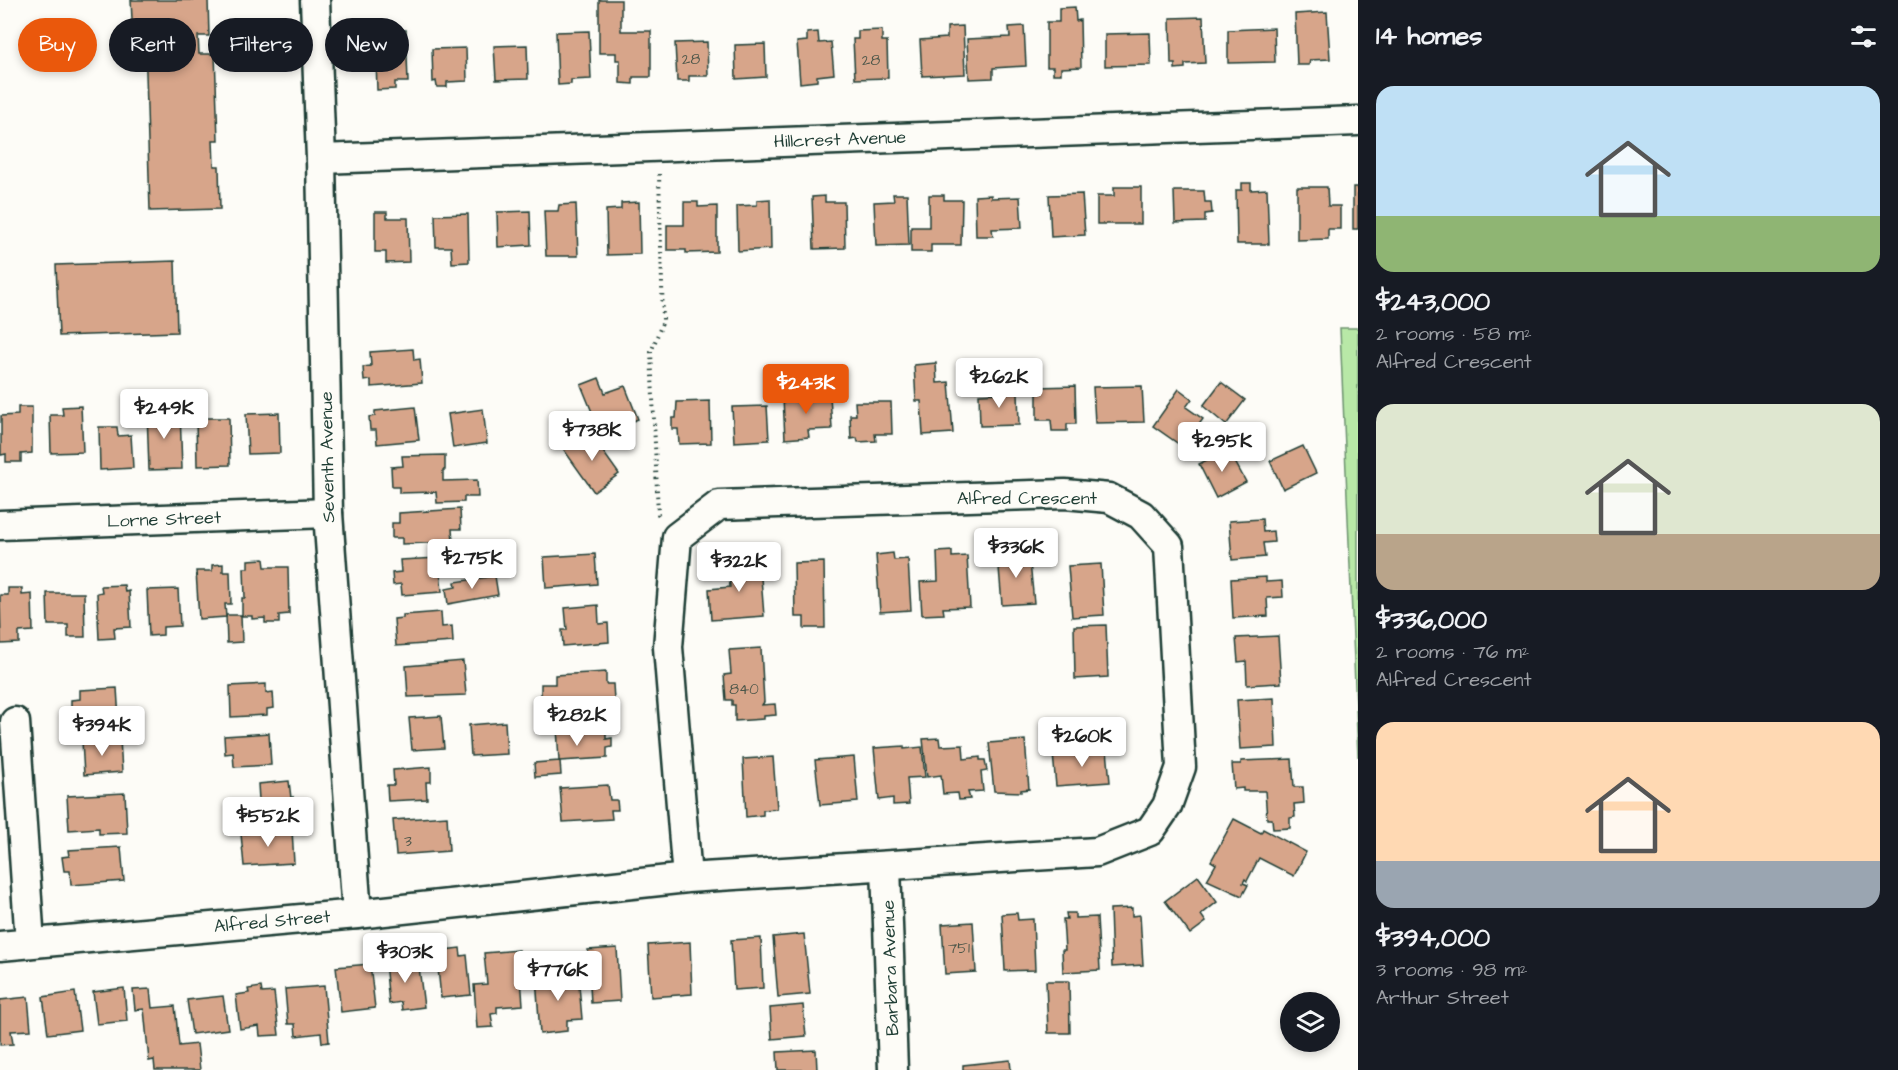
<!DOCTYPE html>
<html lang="en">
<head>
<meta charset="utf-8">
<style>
	:root { --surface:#171b24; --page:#20242c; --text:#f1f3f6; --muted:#9ea1a6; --accent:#ea580c }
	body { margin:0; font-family:"Architects Daughter",sans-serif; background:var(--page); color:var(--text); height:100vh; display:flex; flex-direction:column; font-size:22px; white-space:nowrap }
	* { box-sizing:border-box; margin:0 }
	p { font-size:20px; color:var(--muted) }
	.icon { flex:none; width:33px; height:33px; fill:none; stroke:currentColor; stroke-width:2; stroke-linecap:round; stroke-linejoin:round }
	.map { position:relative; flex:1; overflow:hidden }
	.sheet { display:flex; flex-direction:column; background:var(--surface); width:540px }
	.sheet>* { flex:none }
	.top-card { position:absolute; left:18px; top:18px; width:570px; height:54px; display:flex; gap:12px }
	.buttons { position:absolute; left:1280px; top:992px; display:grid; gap:12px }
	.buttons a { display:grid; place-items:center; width:60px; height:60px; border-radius:50%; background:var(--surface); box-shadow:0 3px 9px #0003; font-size:30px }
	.price { position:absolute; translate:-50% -51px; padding:0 14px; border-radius:6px; background:#fff; color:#222; font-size:20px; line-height:39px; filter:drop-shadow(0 2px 3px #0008) }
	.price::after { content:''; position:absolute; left:50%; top:36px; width:18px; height:14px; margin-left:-9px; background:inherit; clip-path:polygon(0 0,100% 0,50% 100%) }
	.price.selected { background:var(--accent); color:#fff }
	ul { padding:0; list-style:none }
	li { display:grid; align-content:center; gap:12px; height:318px; padding:0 18px }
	li span { display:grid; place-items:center; height:186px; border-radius:18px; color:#555 }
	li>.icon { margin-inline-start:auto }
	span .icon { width:108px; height:108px; fill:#fffc; stroke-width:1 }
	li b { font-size:26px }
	h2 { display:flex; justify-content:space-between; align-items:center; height:72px; padding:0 18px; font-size:26px }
	.chip { padding:0 21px; border-radius:27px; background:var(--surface); box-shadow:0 3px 9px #0003; font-size:21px; line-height:54px }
	.chip.selected { background:var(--accent); color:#fff }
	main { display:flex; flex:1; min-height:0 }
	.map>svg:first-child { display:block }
	.green { fill:#b8e8a7; stroke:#6c926e; stroke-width:1.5 }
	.building { fill:#d7a58a; stroke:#1f3d34; stroke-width:1.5 }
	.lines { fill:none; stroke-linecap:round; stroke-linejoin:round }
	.minor-casing { stroke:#1f3d34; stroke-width:33 }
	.path { stroke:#1f3d34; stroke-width:4; stroke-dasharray:1.5 4.5; stroke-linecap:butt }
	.minor { stroke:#fdfcf7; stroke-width:28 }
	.labels { text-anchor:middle; stroke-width:5; stroke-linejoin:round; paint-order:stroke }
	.number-label { font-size:15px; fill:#4d574a }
	.street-label { font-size:18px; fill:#1f3d34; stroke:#fdfcf7 }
</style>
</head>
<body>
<main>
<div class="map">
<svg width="1358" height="1070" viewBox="0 0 1358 1070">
	<rect width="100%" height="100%" fill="#fdfcf7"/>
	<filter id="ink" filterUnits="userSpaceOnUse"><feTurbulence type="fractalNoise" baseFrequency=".0167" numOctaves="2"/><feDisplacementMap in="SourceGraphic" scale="12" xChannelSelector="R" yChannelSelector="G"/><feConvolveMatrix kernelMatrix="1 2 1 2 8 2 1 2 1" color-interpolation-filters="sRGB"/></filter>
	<g filter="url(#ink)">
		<polygon class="green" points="1340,328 1358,328 1358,757"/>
		<g class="building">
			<polygon points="131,0 208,0 209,36 198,36 199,54 215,54 218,140 213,140 214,166 219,166 220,209 150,211 145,39 133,39"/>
			<polygon points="599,0 621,0 621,31 651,31 651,77 633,77 633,84 620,83 620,60 616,60 616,53 599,53"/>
			<polygon points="1075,7 1076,21 1080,20 1081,67 1061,68 1061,74 1053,74 1053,67 1047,67 1047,22 1059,22 1059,8"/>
			<polygon points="1327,12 1330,59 1310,60 1309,65 1297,65 1295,14"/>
			<polygon points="1203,17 1205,63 1185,64 1185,68 1175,69 1175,64 1171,64 1170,18"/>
			<polygon points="963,26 965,74 922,76 920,40 947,38 947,27"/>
			<polygon points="1024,26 1026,66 993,68 993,78 969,79 967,39 1010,37 1009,27"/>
			<polygon points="1274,28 1275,62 1228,63 1228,30"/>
			<polygon points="406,30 408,82 395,82 395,89 377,90 375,31"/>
			<polygon points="882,30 882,41 887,41 888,78 855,79 853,39 858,39 858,31"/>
			<polygon points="589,31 591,79 571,80 571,84 558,85 556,32"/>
			<polygon points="818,32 819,43 831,42 834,74 817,76 817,81 800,83 797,42 807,41 807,33"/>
			<polygon points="1150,33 1151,65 1105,66 1105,34"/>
			<polygon points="707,42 708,76 689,76 689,81 677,81 675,43"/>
			<polygon points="765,44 766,77 736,79 735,45"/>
			<polygon points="527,45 528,79 496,80 494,46"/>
			<polygon points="466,48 467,81 447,82 447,87 437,87 436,81 433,82 432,49"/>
			<polygon points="1242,183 1251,183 1251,190 1267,189 1269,244 1237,244 1236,190 1242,190"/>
			<polygon points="1114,187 1141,187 1141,224 1097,224 1097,196 1114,196"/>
			<polygon points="1297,187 1327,187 1328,206 1340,206 1340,229 1328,229 1328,239 1297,240"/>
			<rect x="1353" y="187" width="5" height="42"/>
			<polygon points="1174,191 1204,191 1205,202 1211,202 1212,213 1205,214 1205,222 1175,223"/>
			<polygon points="893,194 907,194 909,245 876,246 874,202 894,201"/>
			<polygon points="1082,194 1085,235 1051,237 1049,195"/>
			<polygon points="929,195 944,195 944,200 962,200 961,245 931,245 931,252 911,252 911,227 929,227"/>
			<polygon points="991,195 991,198 1020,197 1022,228 992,229 993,236 976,236 975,196"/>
			<polygon points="825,196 825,202 844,202 845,248 814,249 812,197"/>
			<polygon points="770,199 771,249 738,251 737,206 757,205 757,200"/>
			<polygon points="639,202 640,254 607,255 606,210 621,209 621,203"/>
			<polygon points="684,202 698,202 698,207 717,206 717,252 686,253 686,250 667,250 667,225 684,225"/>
			<polygon points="576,204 578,256 546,256 544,211 558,211 559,205"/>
			<polygon points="530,211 531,245 498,247 497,212"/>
			<polygon points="375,212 387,212 387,218 408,218 409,262 386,263 386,252 375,252"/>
			<polygon points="468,214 469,262 452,263 451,247 436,247 435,215"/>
			<polygon points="175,261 177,332 59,336 56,265"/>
			<polygon points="413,349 414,360 420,359 422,383 371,387 371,380 364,381 363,367 371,366 370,352"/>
			<polygon points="936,363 937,383 949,382 953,433 923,435 921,401 916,401 914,365"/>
			<polygon points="599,378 605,393 625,386 638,419 601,434 581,385"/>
			<polygon points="1221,382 1245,400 1226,425 1203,406"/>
			<polygon points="1075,386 1076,424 1067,424 1067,431 1052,431 1051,420 1037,420 1037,387"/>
			<polygon points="1142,386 1144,422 1095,423 1093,387"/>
			<polygon points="1179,389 1192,399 1186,407 1203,419 1183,447 1153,426"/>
			<polygon points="1018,392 1019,425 980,426 979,394"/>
			<polygon points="830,395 832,429 808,430 809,437 785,439 783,398"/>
			<polygon points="710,401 711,443 679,444 678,429 672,429 672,418 676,418 677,402"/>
			<polygon points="855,402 891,402 892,434 875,434 876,441 858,442 857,438 851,439 850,415 856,415"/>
			<polygon points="81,406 83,452 51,453 50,415 63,415 62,407"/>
			<polygon points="767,406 769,440 734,442 732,407"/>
			<polygon points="18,407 32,407 32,453 21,454 21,462 6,462 6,454 1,455 1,416 18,415"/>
			<polygon points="415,407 419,440 377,444 376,430 370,430 369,417 375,416 375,411"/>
			<polygon points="483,409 487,443 453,448 448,414"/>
			<polygon points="180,410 182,469 149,470 147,411"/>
			<polygon points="279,413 280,453 248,454 246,414"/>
			<polygon points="196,418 229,418 230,465 197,466"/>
			<polygon points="99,427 117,427 118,436 131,435 133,468 100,470"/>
			<polygon points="589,432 619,474 594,492 564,450"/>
			<polygon points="1303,446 1316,473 1283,489 1270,461"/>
			<polygon points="1228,449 1246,482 1216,498 1199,464"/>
			<polygon points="445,455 445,470 443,470 443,481 477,480 478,497 464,497 464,502 437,503 436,492 399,493 399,487 392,487 391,467 403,466 402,456"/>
			<polygon points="460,509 461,529 452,529 453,542 402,544 402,538 392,538 392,523 399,523 399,513"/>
			<polygon points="1262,519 1263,532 1273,531 1274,542 1263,543 1265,557 1232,560 1229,521"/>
			<polygon points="952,551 952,557 967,556 970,607 943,608 944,614 922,615 920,582 938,581 937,552"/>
			<polygon points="1029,552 1034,603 1002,605 998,555"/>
			<polygon points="893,553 894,560 908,559 911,610 880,612 876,555"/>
			<polygon points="595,554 597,584 546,588 544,557"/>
			<polygon points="439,558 442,592 402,595 401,584 393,585 392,573 401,572 400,560"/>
			<polygon points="748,558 748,566 760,565 764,616 711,620 709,589 730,587 728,559"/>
			<polygon points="264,559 265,567 288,567 289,614 279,615 279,623 265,623 265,618 252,619 252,616 241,616 242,642 227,643 226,615 242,615 242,598 245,598 244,568 248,568 248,560"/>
			<polygon points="824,562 825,628 804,628 804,617 795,617 794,563"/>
			<polygon points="223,564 223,572 230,572 231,604 225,604 226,617 199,619 196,571 212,571 212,565"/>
			<polygon points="1101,564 1104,615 1072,617 1068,566"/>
			<polygon points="495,576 498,595 448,604 446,589 456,587 455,582"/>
			<polygon points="1266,577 1266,582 1282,581 1283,597 1267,598 1268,616 1233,618 1231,579"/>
			<polygon points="124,585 125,592 129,591 131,627 114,628 115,638 99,639 97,593 102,592 101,586"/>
			<polygon points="8,588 22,588 22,595 32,594 33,631 19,632 19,643 1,644 0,595 8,595"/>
			<polygon points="178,589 180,626 163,627 163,635 149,636 147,590"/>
			<polygon points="47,593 84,593 85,637 68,637 68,625 48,625"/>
			<polygon points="598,605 599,624 608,623 609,642 563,646 562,630 567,630 565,608"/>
			<polygon points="441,612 442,627 452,626 453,642 396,646 394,619 403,618 403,615"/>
			<polygon points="1106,625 1108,677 1075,679 1074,626"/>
			<polygon points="1278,636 1281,683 1247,685 1246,661 1238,662 1236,638"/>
			<polygon points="761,648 764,702 762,705 775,704 776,715 764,716 764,719 735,721 735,705 732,705 732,700 726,700 724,675 731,674 729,650"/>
			<polygon points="463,661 466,695 408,697 406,666"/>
			<polygon points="606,672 606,684 613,684 614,700 590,702 591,717 557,720 556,700 541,699 541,684 555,684 555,675"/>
			<polygon points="266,684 266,693 273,692 274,708 267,709 267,715 231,717 230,686"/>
			<polygon points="117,688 119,720 82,722 82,712 71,713 71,700 80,699 80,690"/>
			<polygon points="1274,698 1276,747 1240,749 1237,700"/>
			<polygon points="441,716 444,748 412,750 409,718"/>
			<polygon points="505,722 507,754 471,756 469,725"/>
			<polygon points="606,723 606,739 612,738 612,747 607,748 607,758 560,761 561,775 535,777 534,763 559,761 557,727"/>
			<polygon points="269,733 271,765 234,767 233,753 225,754 224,736"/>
			<polygon points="939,738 940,746 963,745 964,759 980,757 980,760 985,760 987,771 981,772 983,791 968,792 970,799 959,800 958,793 943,794 941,775 927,777 923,739"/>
			<polygon points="120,739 122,772 84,775 82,741"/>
			<polygon points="1025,740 1029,789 1021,790 1021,792 994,791 989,743"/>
			<polygon points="904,746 904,749 922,747 925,777 907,778 909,804 893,805 893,798 879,800 874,748"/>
			<polygon points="1107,750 1110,782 1056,786 1053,754"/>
			<polygon points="773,757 777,809 763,810 763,815 746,817 743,759"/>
			<polygon points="854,757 858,802 820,805 815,760"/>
			<polygon points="1292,759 1294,787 1303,787 1304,803 1294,804 1295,817 1290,818 1290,828 1273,829 1272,819 1267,819 1265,791 1243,791 1243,788 1234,789 1232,764 1241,764 1241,761"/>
			<polygon points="431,767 431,782 426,782 427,799 388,801 387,785 394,785 393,770"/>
			<polygon points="289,781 291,798 293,797 294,806 294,808 291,808 292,813 260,816 258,784"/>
			<polygon points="608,785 610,800 617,800 618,810 611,810 612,819 563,822 560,788"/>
			<polygon points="125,793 127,833 99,834 99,828 69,830 67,796"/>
			<polygon points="447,816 449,851 396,855 393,820"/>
			<polygon points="1234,819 1261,833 1263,829 1306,852 1294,876 1259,858 1247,881 1245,879 1243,883 1248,885 1242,896 1207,880 1216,864 1211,861"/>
			<polygon points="292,830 294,863 244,866 241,834"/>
			<polygon points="121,847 124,881 71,885 70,871 64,871 62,857 69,856 68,850"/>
			<polygon points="1198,876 1217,902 1201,915 1206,922 1190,934 1165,901"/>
			<polygon points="1132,908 1132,916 1140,915 1143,965 1112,967 1110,909"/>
			<polygon points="1017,913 1018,920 1033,919 1035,970 1005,971 1002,914"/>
			<polygon points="1066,913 1075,913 1075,918 1097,917 1100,970 1063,972 1062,950 1065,950 1063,919 1067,919"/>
			<polygon points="973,922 976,972 945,974 942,924"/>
			<polygon points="804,934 810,994 778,997 773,937"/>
			<polygon points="761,938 763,988 734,990 731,940"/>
			<polygon points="690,942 692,994 651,997 648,945"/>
			<polygon points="460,948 461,956 467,955 471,995 441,998 437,958 444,958 444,950"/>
			<polygon points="617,948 620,1001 591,1003 588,950"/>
			<polygon points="519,950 523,1005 497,1007 497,1013 491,1014 493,1027 477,1028 474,985 487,984 484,953"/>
			<polygon points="418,959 424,1007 402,1010 401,1002 389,1004 385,962"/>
			<polygon points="370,964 375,1008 341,1012 336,967"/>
			<polygon points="578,974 582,1019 567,1020 567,1031 540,1034 536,977"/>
			<polygon points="1046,981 1069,981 1070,1033 1048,1033"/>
			<polygon points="324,986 329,1042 322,1043 321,1033 296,1036 295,1024 288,1024 285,989"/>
			<polygon points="261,987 262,993 274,992 279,1035 260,1036 259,1026 240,1029 236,995 249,993 248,989"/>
			<polygon points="124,988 127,1021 97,1024 93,992"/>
			<polygon points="150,989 152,1008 175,1006 179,1046 197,1044 200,1070 155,1070 154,1060 149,1061 144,1009 135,1010 133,990"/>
			<polygon points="75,992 80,1030 48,1034 43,997"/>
			<polygon points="223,996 228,1029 192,1034 187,1000"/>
			<polygon points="28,997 31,1030 11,1031 13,1044 0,1045 0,1000"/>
			<polygon points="803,1005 806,1036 772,1039 770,1008"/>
			<polygon points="816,1050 817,1070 778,1070 777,1052"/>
			<polygon points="1010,1060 1011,1070 963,1070 963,1065"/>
		</g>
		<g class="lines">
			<defs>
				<g id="minor">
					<polyline points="315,0 321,159 328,513 357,914"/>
					<polyline points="321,159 1358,121"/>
					<polyline points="0,525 328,513"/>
					<polyline points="15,722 30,943"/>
					<polyline points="886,866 893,1070"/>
					<polyline points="0,946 357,914 687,878 1097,852 1150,831 1167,806 1181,767 1169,546 1141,515 1109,498 1065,494 719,505 677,537 668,647 687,878"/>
				</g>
			</defs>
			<use href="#minor" class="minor-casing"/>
			<polyline class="path" points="659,174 663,321 651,352 658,514 660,517"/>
			<use href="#minor" class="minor"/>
		</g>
	</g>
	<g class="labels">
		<g class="number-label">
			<text x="691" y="64">28</text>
			<text x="871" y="65">28</text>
			<text x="744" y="694">840</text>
			<text x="408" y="846">3</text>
			<text x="959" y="953">751</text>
		</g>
		<g class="street-label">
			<text transform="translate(840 139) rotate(-2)" y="6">Hillcrest Avenue</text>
			<text transform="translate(327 457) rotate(-91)" y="6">Seventh Avenue</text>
			<text x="1027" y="504">Alfred Crescent</text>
			<text transform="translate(164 519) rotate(-2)" y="6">Lorne Street</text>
			<text transform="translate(272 921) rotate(-5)" y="6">Alfred Street</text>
			<text transform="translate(890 968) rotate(-92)" y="6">Barbara Avenue</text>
		</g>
	</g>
</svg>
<div class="buttons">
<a><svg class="icon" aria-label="layers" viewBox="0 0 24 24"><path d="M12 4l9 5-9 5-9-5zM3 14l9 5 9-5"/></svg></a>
</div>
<b class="price" style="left:999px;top:409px">$262K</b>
<b class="price selected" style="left:806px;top:415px">$243K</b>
<b class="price" style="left:164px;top:440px">$249K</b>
<b class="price" style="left:592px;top:462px">$738K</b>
<b class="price" style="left:1222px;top:473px">$295K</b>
<b class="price" style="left:1016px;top:579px">$336K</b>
<b class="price" style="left:472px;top:590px">$275K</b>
<b class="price" style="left:739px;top:593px">$322K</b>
<b class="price" style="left:577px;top:747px">$282K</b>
<b class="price" style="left:102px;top:757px">$394K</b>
<b class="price" style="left:1082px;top:768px">$260K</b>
<b class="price" style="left:268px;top:848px">$552K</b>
<b class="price" style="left:405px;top:984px">$303K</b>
<b class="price" style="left:558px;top:1002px">$776K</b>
<div class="top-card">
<a class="chip selected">Buy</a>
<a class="chip">Rent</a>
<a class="chip">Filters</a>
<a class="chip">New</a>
</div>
</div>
<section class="sheet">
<h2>14 homes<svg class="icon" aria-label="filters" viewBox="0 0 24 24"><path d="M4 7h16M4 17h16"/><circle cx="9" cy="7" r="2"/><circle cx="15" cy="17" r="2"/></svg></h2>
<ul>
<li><span style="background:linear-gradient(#bfe0f5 70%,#8fb573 0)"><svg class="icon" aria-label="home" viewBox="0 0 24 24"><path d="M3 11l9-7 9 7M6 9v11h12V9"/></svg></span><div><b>$243,000</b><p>2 rooms · 58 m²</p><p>Alfred Crescent</p></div></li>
<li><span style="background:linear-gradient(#dfe7d0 70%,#b9a48a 0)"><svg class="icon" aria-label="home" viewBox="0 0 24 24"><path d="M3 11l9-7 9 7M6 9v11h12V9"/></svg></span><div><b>$336,000</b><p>2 rooms · 76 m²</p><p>Alfred Crescent</p></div></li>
<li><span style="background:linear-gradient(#ffd9b3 75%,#9aa5b1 0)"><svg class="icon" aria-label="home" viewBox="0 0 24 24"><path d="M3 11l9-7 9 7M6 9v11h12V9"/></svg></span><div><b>$394,000</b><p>3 rooms · 98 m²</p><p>Arthur Street</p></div></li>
</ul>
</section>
</main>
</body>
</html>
